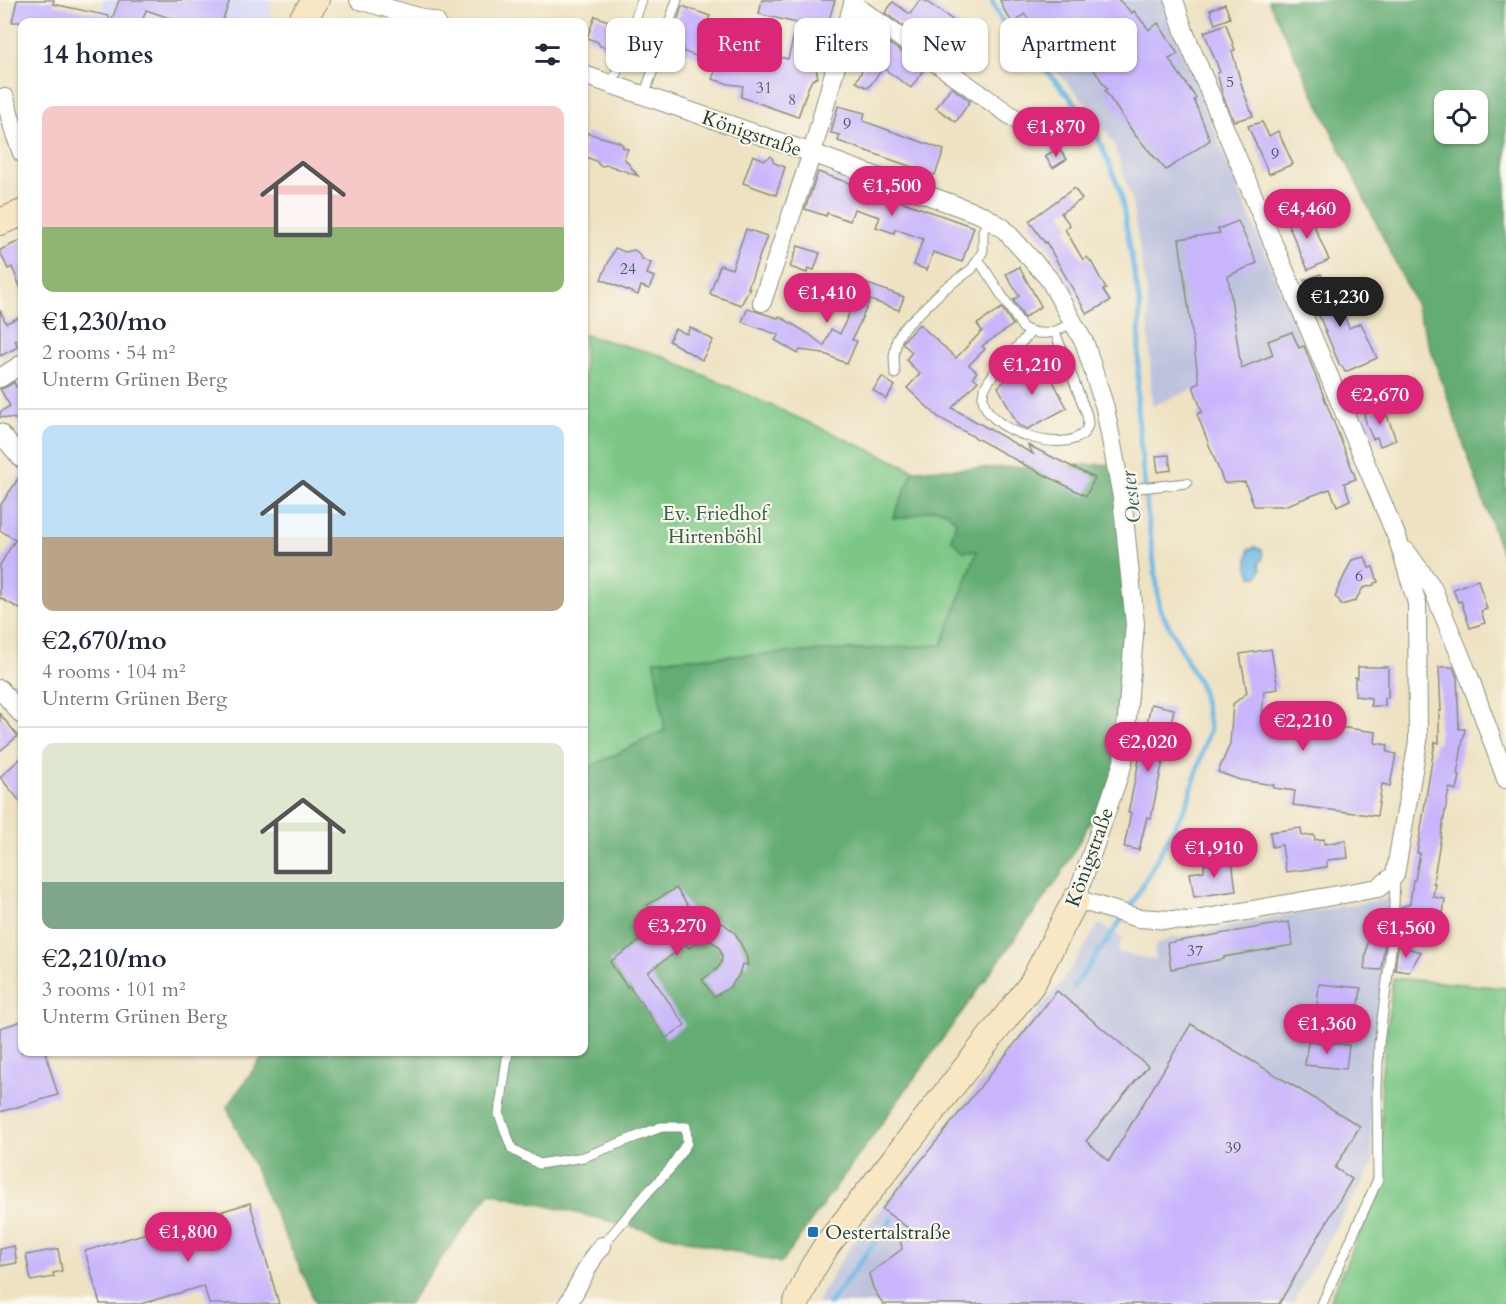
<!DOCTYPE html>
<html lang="en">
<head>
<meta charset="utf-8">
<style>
	:root { --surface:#fff; --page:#f6f6f7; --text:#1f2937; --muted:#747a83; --line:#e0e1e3; --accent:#db2777 }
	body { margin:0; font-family:Cardo,serif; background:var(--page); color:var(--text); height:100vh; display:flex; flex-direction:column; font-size:22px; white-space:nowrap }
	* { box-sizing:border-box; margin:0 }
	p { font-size:20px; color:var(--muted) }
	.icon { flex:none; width:33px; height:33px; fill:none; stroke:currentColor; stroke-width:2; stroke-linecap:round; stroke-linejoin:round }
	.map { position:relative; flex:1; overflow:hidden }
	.drawer { position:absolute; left:18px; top:18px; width:570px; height:1038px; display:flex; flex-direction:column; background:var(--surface); border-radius:12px; box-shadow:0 2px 4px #0004 }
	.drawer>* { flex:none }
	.hud { position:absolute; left:606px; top:18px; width:570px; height:54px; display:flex; gap:12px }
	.buttons { position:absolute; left:1434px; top:90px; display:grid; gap:12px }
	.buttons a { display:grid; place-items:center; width:54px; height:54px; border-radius:12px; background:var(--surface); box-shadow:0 2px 4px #0004; font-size:30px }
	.price { position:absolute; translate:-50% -51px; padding:0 14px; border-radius:21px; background:var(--accent); color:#fff; font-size:20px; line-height:39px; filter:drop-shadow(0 2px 3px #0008) }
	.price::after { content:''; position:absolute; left:50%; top:36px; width:18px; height:14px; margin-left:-9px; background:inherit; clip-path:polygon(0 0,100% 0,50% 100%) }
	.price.on { background:#222; color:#fff }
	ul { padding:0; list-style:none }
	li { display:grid; align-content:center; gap:12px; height:318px; padding:0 24px }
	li+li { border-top:2px solid var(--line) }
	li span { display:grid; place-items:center; height:186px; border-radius:12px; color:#555 }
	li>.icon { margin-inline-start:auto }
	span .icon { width:108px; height:108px; fill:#fffc; stroke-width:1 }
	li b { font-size:26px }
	h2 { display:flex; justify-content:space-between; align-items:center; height:72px; padding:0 24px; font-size:26px }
	.pill { padding:0 21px; border-radius:12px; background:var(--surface); box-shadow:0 2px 4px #0004; font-size:21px; line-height:54px }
	.pill.on { background:var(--accent); color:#fff }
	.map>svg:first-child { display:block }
	.built { fill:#d6d8f8 }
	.industrial { fill:#bec3dd }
	.green { fill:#7bc786; stroke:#4d825d; stroke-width:1.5 }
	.forest { fill:#64ac73; stroke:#427454; stroke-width:1.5; fill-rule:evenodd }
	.water { fill:#6eb9e7; stroke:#467b8e; stroke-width:1.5 }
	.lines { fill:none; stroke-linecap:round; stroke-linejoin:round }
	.stream { stroke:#6eb9e7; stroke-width:5 }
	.building { fill:#c8b5fc }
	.lane-casing { stroke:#86907b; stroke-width:11 }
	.street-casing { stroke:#86907b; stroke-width:20 }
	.secondary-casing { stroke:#86907b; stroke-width:28 }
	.lane { stroke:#fff; stroke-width:9 }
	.street { stroke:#fff; stroke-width:18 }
	.secondary { stroke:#f9e7c3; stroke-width:26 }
	.poi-dot { fill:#1f6fb2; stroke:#fbf7ec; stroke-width:2 }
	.labels { text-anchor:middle; stroke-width:4.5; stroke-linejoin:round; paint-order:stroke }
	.number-label { font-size:16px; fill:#495b66 }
	.street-label { font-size:20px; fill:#1f3d34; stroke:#fbf7ec }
	.park-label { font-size:20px; fill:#366048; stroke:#fbf7ec }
	.poi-label { font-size:20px; fill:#1f3d34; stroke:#fbf7ec; text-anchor:start }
	.water-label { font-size:21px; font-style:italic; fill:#335c61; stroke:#fbf7ec }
</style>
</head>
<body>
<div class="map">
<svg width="1506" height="1304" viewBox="0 0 1506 1304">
	<rect width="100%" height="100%" fill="#fbf7ec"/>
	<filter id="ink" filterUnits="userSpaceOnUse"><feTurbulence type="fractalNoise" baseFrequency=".0167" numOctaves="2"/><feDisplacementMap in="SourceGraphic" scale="12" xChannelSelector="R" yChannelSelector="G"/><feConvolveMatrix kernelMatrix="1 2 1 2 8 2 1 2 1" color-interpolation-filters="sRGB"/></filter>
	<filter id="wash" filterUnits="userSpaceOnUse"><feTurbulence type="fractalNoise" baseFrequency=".008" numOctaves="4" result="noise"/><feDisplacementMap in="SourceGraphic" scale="24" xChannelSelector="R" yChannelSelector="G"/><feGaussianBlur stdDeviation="1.35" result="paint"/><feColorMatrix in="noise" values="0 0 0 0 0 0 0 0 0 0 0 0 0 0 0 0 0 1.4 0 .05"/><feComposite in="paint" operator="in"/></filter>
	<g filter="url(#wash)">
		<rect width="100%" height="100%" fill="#eee2c2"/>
		<polygon class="built" points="103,0 270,0 272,3 270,22 98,22"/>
		<g class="industrial">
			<polygon points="1000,0 1163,0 1175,35 1303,345 1152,406 1147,292 1131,197 1114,145 1099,118 1014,25 1004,10"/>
			<polygon points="1389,899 1387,966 1374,1050 1370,1097 1373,1164 1292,1304 817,1304 820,1296 847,1251 1055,990 1076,961 1099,924 1123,938 1117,952 1156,960 1154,950 1157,944 1172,938 1289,915"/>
		</g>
		<g class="green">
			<polygon points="584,335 657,354 914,470 893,518 906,518 934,508 949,513 977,551 942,645 654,660 665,730 584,770"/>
			<polygon points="1393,978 1506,988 1506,1304 1328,1304 1383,1181 1381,1079"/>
		</g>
		<g class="forest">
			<path d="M1268,0H1506V566L1414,301ZM1444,100H1478V134H1444Z"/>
			<path d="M1115,464L1135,624L1123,763L1060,876L781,1263L490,1192L408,1304H316L227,1107L266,1052H584V770L665,730L654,660L942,645L977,551H963L951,539L956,522C939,499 929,512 908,517C903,518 898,518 893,518L914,470Z"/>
		</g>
		<path class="water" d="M1255,547L1262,550L1263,558L1259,563L1261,570L1258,577L1252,576C1246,569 1248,558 1249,549Z"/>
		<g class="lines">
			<g class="stream">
				<polyline points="992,0 1001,20 1091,121 1120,190 1140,306 1137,408 1147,510 1160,609 1201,687 1210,728 1187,804 1132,905 1074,987"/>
				<polyline points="829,1304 892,1219"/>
			</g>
		</g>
		<g id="blocks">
			<g class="building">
				<polygon points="17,0 54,0 53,4 109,16 109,22 12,22"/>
				<polygon points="119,0 230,0 222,22 181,22 146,10 142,22 111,22"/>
				<polygon points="762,0 835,0 828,23 829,23 826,40 817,38 823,60 815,64 818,77 812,80 808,88 798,117 741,97 743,86 729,84 712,79 718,64 682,51 683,49 672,45 677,32 674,31 682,6 710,16 708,20 745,32 739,47 788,59 797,23 759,14"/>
				<polygon points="920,0 924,0 961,26 957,31 975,44 959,65 885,13 893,2 910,14"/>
				<polygon points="1000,0 1119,0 1132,13 1134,11 1149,30 1158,23 1178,54 1169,59 1196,98 1194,100 1210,140 1166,170 1135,135 1105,91 1107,89 1094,70 1126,48 1105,23 1068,60 1024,14 1014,25 1004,10"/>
				<polygon points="1225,4 1230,18 1215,24 1210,10"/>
				<polygon points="595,16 619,25 611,45 605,47 600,46 598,42 587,38"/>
				<polygon points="1226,24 1235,50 1232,51 1243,90 1253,116 1234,121 1223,96 1217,73 1220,72 1204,32"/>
				<polygon points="857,31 878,36 925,68 911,88 883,68 868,88 856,82 867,61 850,57"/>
				<polygon points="951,87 970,101 956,122 936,108"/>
				<polygon points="838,106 865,113 863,121 944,150 935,175 838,141 840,135 831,133"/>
				<polygon points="1262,122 1269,136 1278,131 1293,164 1269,174 1248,126"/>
				<polygon points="587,133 619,142 623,145 622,147 628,149 624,158 638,176 608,165 600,166 596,161 584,156 584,142"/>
				<polygon points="1058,148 1067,159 1053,168 1045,156"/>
				<polygon points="753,155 765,160 771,156 774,163 785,167 776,195 743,183"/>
				<polygon points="818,172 974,227 962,262 933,252 927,270 914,265 923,239 895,229 894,233 876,227 880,217 854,209 850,221 827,213 826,216 805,209"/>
				<polygon points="1074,188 1082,199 1061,213 1070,225 1065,229 1083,260 1087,257 1092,263 1106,289 1103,290 1110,301 1087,314 1046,242 1045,243 1029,221"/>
				<polygon points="1301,212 1306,224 1312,221 1329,260 1308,270 1283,213"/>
				<polygon points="1238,221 1257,263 1228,276 1241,368 1273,355 1268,341 1292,332 1299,348 1304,346 1356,479 1344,483 1350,500 1337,506 1330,489 1284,506 1254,506 1245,482 1224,483 1197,414 1202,412 1193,386 1199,383 1179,239 1220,233 1218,229"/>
				<polygon points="746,229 767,236 748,288 750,288 741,305 710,294 720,265 732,269"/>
				<polygon points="22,240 22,291 12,267 8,269 0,252 0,250"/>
				<polygon points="798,246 820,253 814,270 808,268 807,273 790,267"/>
				<polygon points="615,248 625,252 634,250 637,252 642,259 651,263 647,274 654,277 649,289 641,286 638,295 601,279"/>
				<polygon points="1019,267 1041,306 1024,318 1013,300 1019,296 1006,274"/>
				<polygon points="1321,274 1329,293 1334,291 1349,328 1361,323 1377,358 1345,372 1342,366 1340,366 1304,280"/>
				<polygon points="851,278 904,297 899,310 870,300 852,340 857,341 847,364 823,353 800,350 798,354 775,340 779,335 742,322 748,308 758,312 778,318 779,316 809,334 824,346 831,329 840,334 857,295 846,291"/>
				<polygon points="1002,308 1013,325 982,346 985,349 969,365 977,372 973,377 978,381 952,408 1033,454 1028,445 1095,478 1086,496 1025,465 938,417 907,388 920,374 906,360 912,352 903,344 903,341 919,324 956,358 982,331 977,324"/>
				<polygon points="0,310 6,323 18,318 22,329 22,336 15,340 18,347 0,356"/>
				<polygon points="690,327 713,340 702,360 669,341 675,329 687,334"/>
				<polygon points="1042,360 1067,408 1028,429 1018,425 998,387 1008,378"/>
				<polygon points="882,377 895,386 886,399 873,390"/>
				<polygon points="14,382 16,387 22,384 22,430 17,419 0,417 0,412 10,406 0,389 6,387"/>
				<polygon points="1384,407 1396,440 1380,446 1377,437 1373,439 1367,426 1364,414"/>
				<polygon points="1169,455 1171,470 1158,472 1156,456"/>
				<polygon points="22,473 22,610 0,598 0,565 15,540 0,530 0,506"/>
				<polygon points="1365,557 1369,568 1373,567 1378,582 1374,583 1374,585 1363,588 1355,601 1341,605 1339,600 1335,597 1337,593 1337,591 1352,560"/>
				<polygon points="1478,580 1487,609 1481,611 1485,623 1470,628 1461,601 1458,602 1453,589"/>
				<polygon points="1271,649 1278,689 1264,691 1262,717 1376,732 1375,743 1388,745 1387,752 1396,754 1390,786 1382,784 1377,816 1293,805 1295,791 1273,788 1274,785 1240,780 1218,772 1230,744 1233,704 1247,693 1240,654"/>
				<polygon points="1358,667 1388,667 1388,698 1385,698 1385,706 1371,706 1371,698 1355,696 1355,677 1358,678"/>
				<polygon points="1439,667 1453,667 1457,677 1459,729 1465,729 1457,775 1460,776 1457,790 1449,788 1433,883 1435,883 1433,897 1445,899 1442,921 1428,919 1427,926 1400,922 1401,907 1410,904 1413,880 1415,880 1420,853 1417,853 1435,742 1439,743 1439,711 1441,711"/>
				<polygon points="1151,704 1174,709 1151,818 1147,817 1139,850 1124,847 1131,813 1128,813"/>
				<polygon points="0,714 18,736 0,751"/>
				<polygon points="22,757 22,804 0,777"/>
				<polygon points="1301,828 1302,836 1314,835 1315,840 1324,839 1324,844 1346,840 1348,858 1327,860 1327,867 1286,872 1282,845 1272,847 1270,832"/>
				<polygon points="1227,837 1254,844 1250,860 1223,853"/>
				<polygon points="1232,860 1236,891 1194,897 1190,873 1204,871 1204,865"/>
				<polygon points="676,888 698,920 710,919 724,924 735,933 746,954 748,965 742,964 739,975 730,987 714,997 702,980 717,969 721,963 722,957 721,951 717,945 711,941 705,941 698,942 689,948 686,945 648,972 685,1025 666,1038 629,986 627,987 610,962 660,926 647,905"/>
				<polygon points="1289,922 1293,945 1224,957 1224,959 1171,969 1167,943"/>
				<polygon points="1368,938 1385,943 1381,970 1364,969"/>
				<polygon points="1398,946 1421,952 1409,972 1395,970"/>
				<polygon points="1319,984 1361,988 1358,1012 1317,1008"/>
				<polygon points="1057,991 1148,1066 1086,1141 1109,1161 1191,1024 1360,1126 1335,1168 1352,1179 1279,1304 883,1304 873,1288 869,1274 902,1249 900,1238 908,1228 882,1209"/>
				<polygon points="22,1021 22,1052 45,1052 58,1095 0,1112 0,1028"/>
				<polygon points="1308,1041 1349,1045 1346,1069 1305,1065"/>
				<polygon points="250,1203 279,1304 209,1304 204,1286 140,1304 100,1304 85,1251"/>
				<polygon points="14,1246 17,1263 0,1266 0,1249"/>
				<polygon points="58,1249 62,1271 53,1273 54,1277 31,1281 26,1255"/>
			</g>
		</g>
	</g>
	<g filter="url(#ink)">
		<use href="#blocks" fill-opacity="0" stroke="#86907b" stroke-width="1.5"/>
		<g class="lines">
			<defs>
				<g id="lane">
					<polyline points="612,85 642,0"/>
					<polyline points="644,96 677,0"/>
					<path d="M978,259L1023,328C1043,338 1055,333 1073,322"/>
					<path d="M1031,332C1019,345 989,375 984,390C971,430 1081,463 1088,424C1088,421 1087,418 1087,415L1055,332"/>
					<polyline points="895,374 894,356 897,339 903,329 944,289 972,269 983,251 983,231 989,220"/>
					<polyline points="1121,490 1187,483"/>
					<polyline points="508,1052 499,1114 512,1149 539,1164 584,1157 661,1127 686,1127 687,1143 669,1170 648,1192 602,1246"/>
					<polyline points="1322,1304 1378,1179 1377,1087 1379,1043 1393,934 1395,875"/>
				</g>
				<g id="street">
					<polyline points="359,0 436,22"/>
					<polyline points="853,4 1034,132"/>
					<polyline points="584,75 812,153 982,215 1003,228 1049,279 1085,344 1105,408 1122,497 1135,624 1123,763 1076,899 1138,918 1189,921 1378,888 1395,875 1418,741 1417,603 1398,540 1185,34 1174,0"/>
					<polyline points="0,98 5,98 15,134 22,153"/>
					<polyline points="762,302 812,153 854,0"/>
					<polyline points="0,378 22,364"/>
					<polyline points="0,433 22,459"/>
					<polyline points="1406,551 1432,587 1470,679 1506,779"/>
					<polyline points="0,689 22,715"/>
					<polyline points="568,1304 594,1256 602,1246"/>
				</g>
				<g id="secondary">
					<polyline points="300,22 316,0"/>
					<polyline points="0,222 22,213"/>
					<polyline points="796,1304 812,1269 827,1245 1032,984 1076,899"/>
				</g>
			</defs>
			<use href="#lane" class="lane-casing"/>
			<use href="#street" class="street-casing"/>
			<use href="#secondary" class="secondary-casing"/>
			<use href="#lane" class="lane"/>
			<use href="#street" class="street"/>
			<use href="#secondary" class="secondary"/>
		</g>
	</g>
	<rect class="poi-dot" x="807" y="1226" width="12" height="12" rx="3"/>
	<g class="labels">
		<g class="number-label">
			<text x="1230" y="87">5</text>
			<text x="764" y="93">31</text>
			<text x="792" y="105">8</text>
			<text x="847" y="129">9</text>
			<text x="1275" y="159">9</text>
			<text x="628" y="274">24</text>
			<text x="1359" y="581">6</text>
			<text x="1195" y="956">37</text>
			<text x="1233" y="1153">39</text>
		</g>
		<g class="street-label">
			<text transform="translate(752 133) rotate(19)" y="7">Königstraße</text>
			<text transform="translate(1089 857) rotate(-70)" y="7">Königstraße</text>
		</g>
		<g class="park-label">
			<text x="715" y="520">Ev. Friedhof<tspan x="715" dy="23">Hirtenböhl</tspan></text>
		</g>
		<g class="poi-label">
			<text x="825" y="1239">Oestertalstraße</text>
		</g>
		<g class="water-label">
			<text transform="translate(1131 497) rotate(-97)" y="7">Oester</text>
		</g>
	</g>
</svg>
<div class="buttons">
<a><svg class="icon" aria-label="locate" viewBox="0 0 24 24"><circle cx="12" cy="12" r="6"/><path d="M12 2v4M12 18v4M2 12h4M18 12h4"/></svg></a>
</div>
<b class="price" style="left:1056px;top:158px">€1,870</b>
<b class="price" style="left:892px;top:217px">€1,500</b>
<b class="price" style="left:1307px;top:240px">€4,460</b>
<b class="price" style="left:827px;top:324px">€1,410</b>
<b class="price on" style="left:1340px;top:328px">€1,230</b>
<b class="price" style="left:1032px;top:396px">€1,210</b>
<b class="price" style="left:1380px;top:426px">€2,670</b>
<b class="price" style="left:1303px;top:752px">€2,210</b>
<b class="price" style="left:1148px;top:773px">€2,020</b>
<b class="price" style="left:1214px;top:879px">€1,910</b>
<b class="price" style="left:677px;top:957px">€3,270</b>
<b class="price" style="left:1406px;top:959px">€1,560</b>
<b class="price" style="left:1327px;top:1055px">€1,360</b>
<b class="price" style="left:188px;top:1263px">€1,800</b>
<div class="hud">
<a class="pill">Buy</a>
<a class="pill on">Rent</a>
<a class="pill">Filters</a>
<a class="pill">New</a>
<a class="pill">Apartment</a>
</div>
<section class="drawer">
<h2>14 homes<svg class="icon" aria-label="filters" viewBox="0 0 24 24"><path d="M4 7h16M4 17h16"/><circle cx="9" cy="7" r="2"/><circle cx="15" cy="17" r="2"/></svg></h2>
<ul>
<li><span style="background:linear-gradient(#f6c9c9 65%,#8fb573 0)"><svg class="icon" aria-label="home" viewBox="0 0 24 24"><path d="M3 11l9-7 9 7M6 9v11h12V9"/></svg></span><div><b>€1,230/mo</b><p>2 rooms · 54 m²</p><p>Unterm Grünen Berg</p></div></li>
<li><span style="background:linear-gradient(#bfe0f5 60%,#b9a48a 0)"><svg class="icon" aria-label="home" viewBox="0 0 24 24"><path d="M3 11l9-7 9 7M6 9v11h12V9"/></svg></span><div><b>€2,670/mo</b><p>4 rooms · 104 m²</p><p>Unterm Grünen Berg</p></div></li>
<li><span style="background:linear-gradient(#dfe7d0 75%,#7fa58c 0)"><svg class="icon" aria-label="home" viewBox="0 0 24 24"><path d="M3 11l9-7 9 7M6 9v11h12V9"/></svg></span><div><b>€2,210/mo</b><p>3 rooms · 101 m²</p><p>Unterm Grünen Berg</p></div></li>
</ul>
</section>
</div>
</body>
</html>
